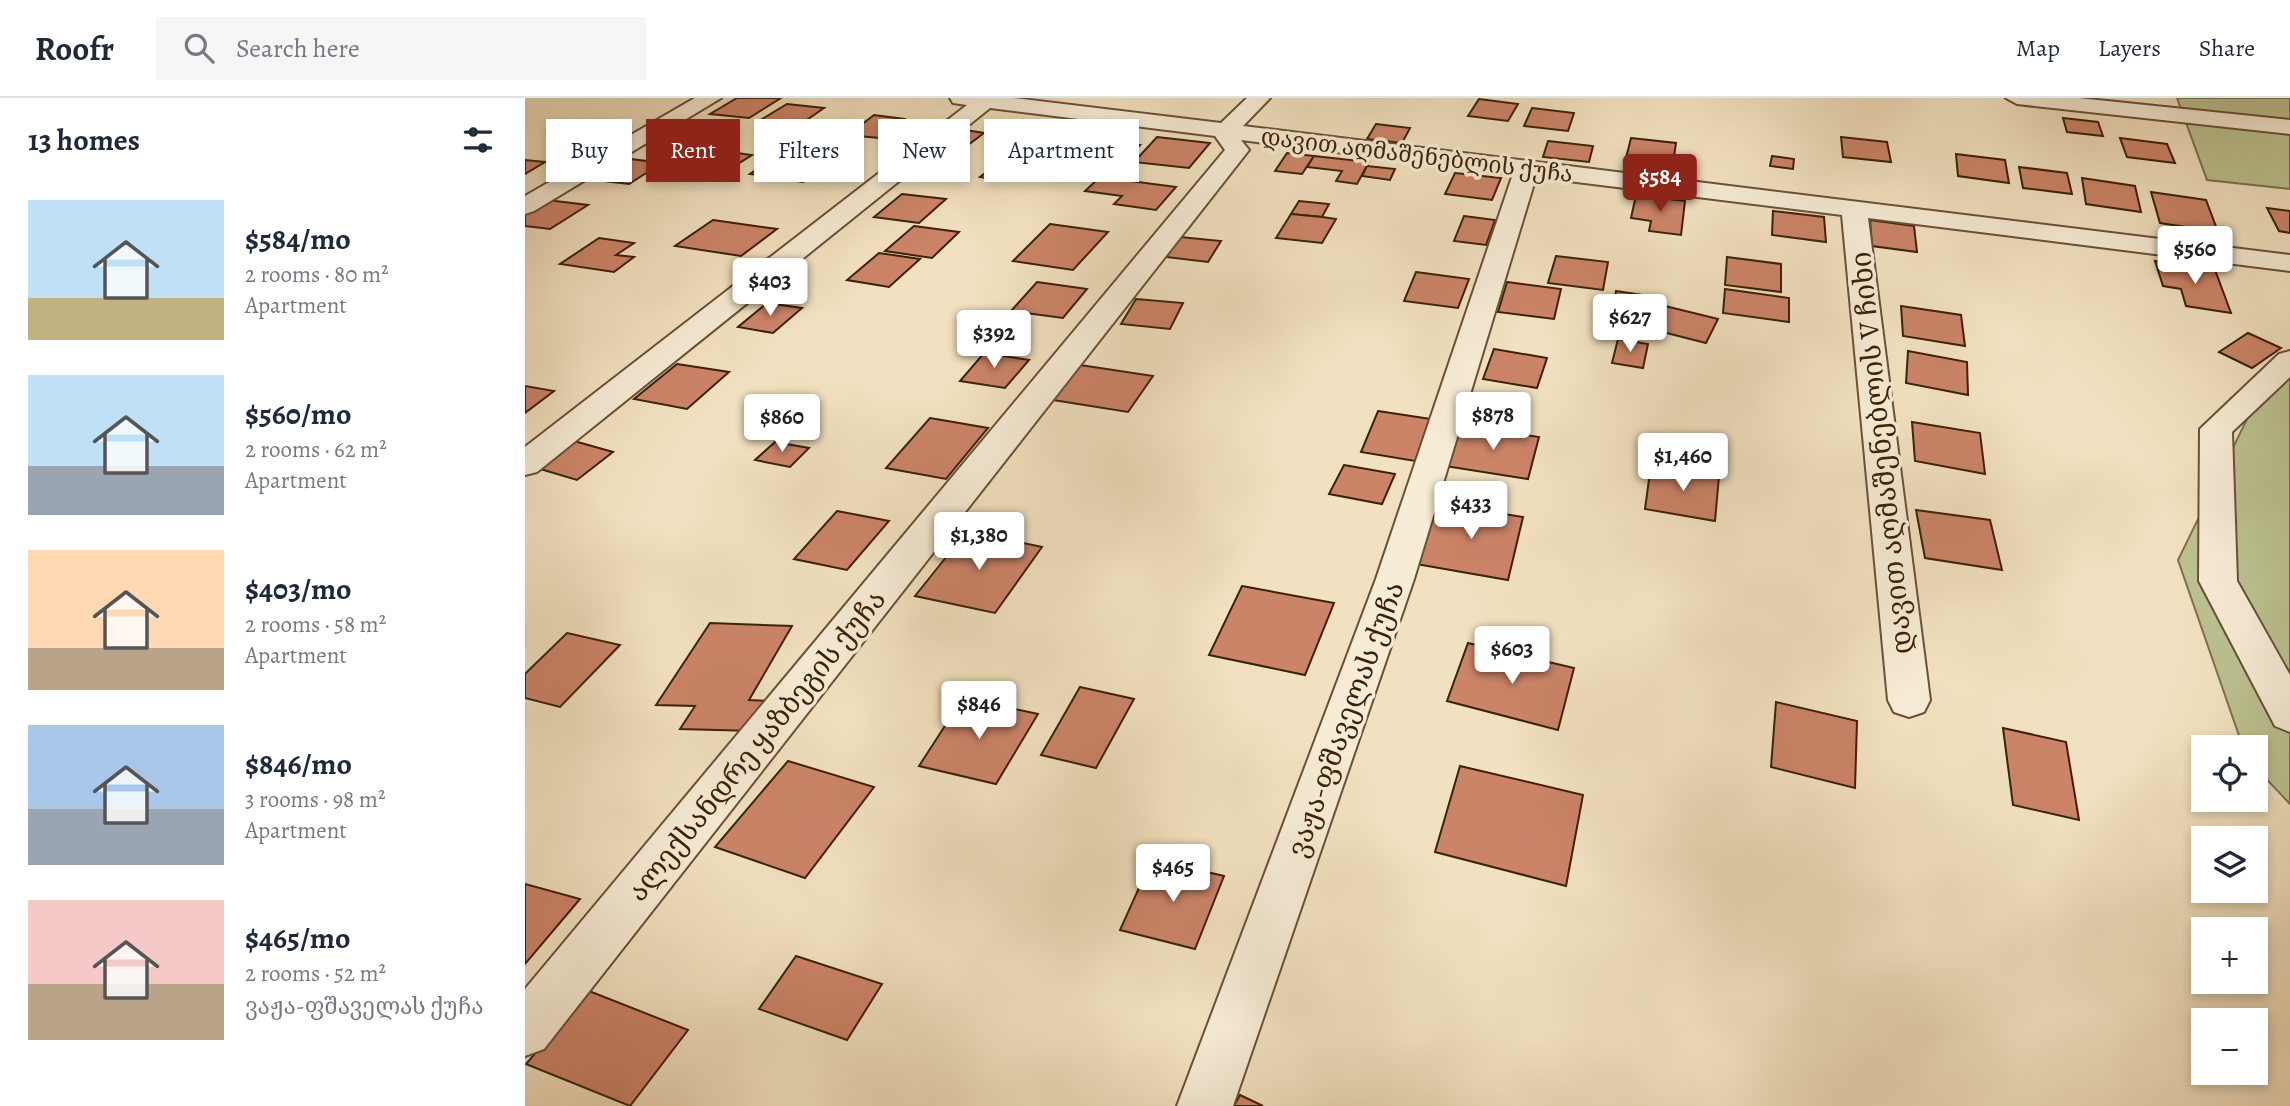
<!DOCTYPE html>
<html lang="en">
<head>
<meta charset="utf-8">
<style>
	:root { --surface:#fff; --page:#f6f6f7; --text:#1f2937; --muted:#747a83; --line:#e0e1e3; --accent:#8f2418 }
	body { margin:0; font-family:Alegreya,"Noto Serif Georgian",serif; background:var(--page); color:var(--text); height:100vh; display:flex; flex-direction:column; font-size:26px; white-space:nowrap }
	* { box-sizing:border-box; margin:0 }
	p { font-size:23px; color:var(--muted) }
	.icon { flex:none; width:38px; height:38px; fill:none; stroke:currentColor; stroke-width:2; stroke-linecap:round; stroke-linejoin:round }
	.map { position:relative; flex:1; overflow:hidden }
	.drawer { display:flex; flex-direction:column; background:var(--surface); width:525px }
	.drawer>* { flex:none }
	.guide { position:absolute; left:21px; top:21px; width:665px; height:63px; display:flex; gap:14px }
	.tools { position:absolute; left:1666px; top:637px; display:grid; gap:14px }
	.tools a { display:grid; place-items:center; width:77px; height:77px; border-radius:0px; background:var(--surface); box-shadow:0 4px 10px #0003; font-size:35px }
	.price { position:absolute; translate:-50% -60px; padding:0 16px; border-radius:7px; background:#fff; color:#222; font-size:23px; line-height:46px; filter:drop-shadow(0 2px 4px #0008) }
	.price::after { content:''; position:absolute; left:50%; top:42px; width:21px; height:16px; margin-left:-10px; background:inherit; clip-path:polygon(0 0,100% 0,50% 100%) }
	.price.active { background:var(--accent); color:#fff }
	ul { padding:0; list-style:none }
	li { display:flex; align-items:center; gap:21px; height:175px; padding:0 28px }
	li span { display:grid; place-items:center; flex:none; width:196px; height:140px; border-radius:0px; color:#555 }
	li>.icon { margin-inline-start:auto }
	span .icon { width:84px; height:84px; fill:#fffc; stroke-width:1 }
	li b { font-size:30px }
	h2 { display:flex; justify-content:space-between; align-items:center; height:84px; padding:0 28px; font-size:30px }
	.chip { padding:0 24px; border-radius:0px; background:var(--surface); box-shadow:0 4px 10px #0003; font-size:24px; line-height:63px }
	.chip.active { background:var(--accent); color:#fff }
	header { display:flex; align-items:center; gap:42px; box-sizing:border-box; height:98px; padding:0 35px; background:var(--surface); border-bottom:2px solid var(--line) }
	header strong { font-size:33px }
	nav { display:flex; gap:38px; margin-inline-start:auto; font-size:24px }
	.search { width:490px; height:63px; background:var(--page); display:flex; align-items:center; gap:18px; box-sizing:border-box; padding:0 24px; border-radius:0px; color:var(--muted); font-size:26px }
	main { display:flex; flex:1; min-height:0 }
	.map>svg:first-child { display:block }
	.green { fill:#bcc292; stroke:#7c724d; stroke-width:2 }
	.building { fill:#cc8469; stroke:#3c2108; stroke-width:2 }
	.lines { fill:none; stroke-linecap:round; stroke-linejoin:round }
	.minor-casing { stroke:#6a5136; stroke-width:4 }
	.minor { fill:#f7ecd6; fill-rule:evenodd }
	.labels { text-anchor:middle; stroke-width:7; stroke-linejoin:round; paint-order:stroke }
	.far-street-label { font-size:23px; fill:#3c2108; stroke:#f7ecd6 }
	.street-label { font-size:28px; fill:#3c2108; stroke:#f7ecd6 }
</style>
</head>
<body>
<header>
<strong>Roofr</strong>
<div class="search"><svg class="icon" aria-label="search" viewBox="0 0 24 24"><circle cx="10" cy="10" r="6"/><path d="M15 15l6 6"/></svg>Search here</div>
<nav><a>Map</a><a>Layers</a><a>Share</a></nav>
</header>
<main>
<section class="drawer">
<h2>13 homes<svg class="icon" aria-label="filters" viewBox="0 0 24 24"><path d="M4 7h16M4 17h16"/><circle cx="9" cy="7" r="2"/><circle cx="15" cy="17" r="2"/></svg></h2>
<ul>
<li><span style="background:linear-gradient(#bfe0f5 70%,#c2b280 0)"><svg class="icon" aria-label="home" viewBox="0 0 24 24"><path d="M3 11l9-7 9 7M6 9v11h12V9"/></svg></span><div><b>$584/mo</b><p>2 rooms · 80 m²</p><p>Apartment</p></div></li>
<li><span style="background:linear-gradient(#bfe0f5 65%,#9aa5b1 0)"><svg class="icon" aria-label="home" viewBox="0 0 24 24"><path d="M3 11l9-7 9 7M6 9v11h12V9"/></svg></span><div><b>$560/mo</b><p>2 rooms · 62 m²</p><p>Apartment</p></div></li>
<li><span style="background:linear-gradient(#ffd9b3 70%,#b9a48a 0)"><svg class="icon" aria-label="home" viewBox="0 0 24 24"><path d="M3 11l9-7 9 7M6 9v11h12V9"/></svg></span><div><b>$403/mo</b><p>2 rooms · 58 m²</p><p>Apartment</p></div></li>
<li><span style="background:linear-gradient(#a9c7e8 60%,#9aa5b1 0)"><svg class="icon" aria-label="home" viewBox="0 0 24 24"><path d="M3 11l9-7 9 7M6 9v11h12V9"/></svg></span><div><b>$846/mo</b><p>3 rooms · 98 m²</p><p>Apartment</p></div></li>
<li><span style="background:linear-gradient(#f6c9c9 60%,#b9a48a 0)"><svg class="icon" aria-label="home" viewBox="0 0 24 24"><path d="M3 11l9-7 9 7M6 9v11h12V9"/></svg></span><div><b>$465/mo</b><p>2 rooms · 52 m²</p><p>ვაჟა-ფშაველას ქუჩა</p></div></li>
</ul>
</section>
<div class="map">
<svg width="1765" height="1008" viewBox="0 0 1765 1008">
	<rect width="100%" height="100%" fill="#f2e1c0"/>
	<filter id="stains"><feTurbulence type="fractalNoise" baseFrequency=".00286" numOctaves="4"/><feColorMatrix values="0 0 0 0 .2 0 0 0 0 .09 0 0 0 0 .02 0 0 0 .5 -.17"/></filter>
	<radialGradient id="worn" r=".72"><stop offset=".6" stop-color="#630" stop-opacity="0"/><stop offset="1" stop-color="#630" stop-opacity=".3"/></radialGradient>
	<g class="green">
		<polygon points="1652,0 1765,0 1765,91 1682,82"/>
		<polygon points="1765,277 1765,706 1731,670 1731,649 1718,649 1653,462 1722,321"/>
	</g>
	<g class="building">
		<polygon points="212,0 256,0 224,20 185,16"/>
		<polygon points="954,1 993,6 983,23 943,18"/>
		<polygon points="262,6 299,10 273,28 234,23"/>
		<polygon points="1007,10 1049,15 1043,33 999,28"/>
		<polygon points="349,17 379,21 354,40 323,37"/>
		<polygon points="1538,20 1573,24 1578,38 1542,34"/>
		<polygon points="851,26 885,30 877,45 842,41"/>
		<polygon points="433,31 459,35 434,54 408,50"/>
		<polygon points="285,35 336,42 312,59 261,50"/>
		<polygon points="516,39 557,44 536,64 495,59"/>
		<polygon points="632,39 685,45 664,70 609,64"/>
		<polygon points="1316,39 1362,44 1366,64 1318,59"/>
		<polygon points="1106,40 1151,45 1148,65 1101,60"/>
		<polygon points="1595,40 1642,46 1650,65 1602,59"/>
		<polygon points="573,42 615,47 591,72 547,67"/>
		<polygon points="1023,43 1068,48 1064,64 1018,59"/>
		<polygon points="198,53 227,57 203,72 175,68"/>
		<polygon points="762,55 789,58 777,76 750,73"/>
		<polygon points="1431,56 1480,62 1484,85 1433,78"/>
		<polygon points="789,58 844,64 832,86 811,83 817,73 782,69"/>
		<polygon points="1247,58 1269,61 1268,71 1245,68"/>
		<polygon points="98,60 137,65 104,86 63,81"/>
		<polygon points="0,62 20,64 0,76"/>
		<polygon points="246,62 298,70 278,84 225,76"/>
		<polygon points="842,68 870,71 865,82 837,78"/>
		<polygon points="1494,69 1542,75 1547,96 1498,90"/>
		<polygon points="467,70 489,75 477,83 455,79"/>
		<polygon points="1153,70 1168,73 1165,81 1149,79"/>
		<polygon points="930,75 976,80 967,102 920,96"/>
		<polygon points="575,79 651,89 631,112 589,106 597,98 560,93"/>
		<polygon points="1557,80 1610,88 1616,114 1561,106"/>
		<polygon points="1626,94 1681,102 1693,134 1635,125"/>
		<polygon points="377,96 421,101 394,125 349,119"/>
		<polygon points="1111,97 1160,103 1156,137 1124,133 1126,123 1106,120"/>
		<polygon points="22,102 63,107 25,131 0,128 0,114"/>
		<polygon points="774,103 804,106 797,119 766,116"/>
		<polygon points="1742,110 1765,113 1765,135 1754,133"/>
		<polygon points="1248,113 1299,119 1301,144 1247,137"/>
		<polygon points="766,116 797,119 811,121 797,145 751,140"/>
		<polygon points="939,118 970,122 961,147 929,143"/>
		<polygon points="188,122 252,131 216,158 150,148"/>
		<polygon points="1345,122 1389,128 1392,154 1347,148"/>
		<polygon points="525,126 583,134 548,172 488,163"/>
		<polygon points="389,128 434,134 407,160 360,153"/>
		<polygon points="655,139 696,143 683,164 641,159"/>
		<polygon points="74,140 109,145 91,157 109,159 89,174 35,166"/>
		<polygon points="354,155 395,161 364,189 322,182"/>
		<polygon points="1031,158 1083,164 1078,192 1023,185"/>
		<polygon points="1202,159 1256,166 1256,194 1200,187"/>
		<polygon points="1630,163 1690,172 1706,215 1661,208 1656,191 1638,188"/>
		<polygon points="891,174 944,181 933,210 879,203"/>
		<polygon points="512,184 562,191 538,220 486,213"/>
		<polygon points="982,184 1036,191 1029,221 973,214"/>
		<polygon points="1200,191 1264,200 1264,224 1198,215"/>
		<polygon points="1091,193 1118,197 1114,226 1087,223"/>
		<polygon points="611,201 658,205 645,231 596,226"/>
		<polygon points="242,205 277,210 248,235 213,229"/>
		<polygon points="1140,208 1193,221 1181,245 1126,231"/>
		<polygon points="1376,208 1436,217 1440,248 1378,238"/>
		<polygon points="1723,235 1756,250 1727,270 1694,254"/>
		<polygon points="1093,241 1123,246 1118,270 1087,265"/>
		<polygon points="969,251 1022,260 1012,290 958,281"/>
		<polygon points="1383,253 1442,264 1443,297 1381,285"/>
		<polygon points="459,255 504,262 480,290 435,283"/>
		<polygon points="152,266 204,274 162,311 109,301"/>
		<polygon points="555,267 628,278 603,314 528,302"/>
		<polygon points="0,288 29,293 0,315"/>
		<polygon points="853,313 906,321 890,363 836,354"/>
		<polygon points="405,320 463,330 421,381 361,370"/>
		<polygon points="1387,324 1455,335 1460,376 1390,363"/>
		<polygon points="934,327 1014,339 1003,381 920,368"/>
		<polygon points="49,343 88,354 52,382 12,370"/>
		<polygon points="250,344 284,350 265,369 230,362"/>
		<polygon points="819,367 870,376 857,406 804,396"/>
		<polygon points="1126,367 1194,378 1190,423 1120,411"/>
		<polygon points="911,405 998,419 983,482 891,466"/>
		<polygon points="1391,412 1465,422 1477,472 1400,460"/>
		<polygon points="312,413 364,423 322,472 269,461"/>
		<polygon points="442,433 517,449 470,515 390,498"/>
		<polygon points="717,488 809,505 780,577 684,557"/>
		<polygon points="185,525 267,528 224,602 246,603 230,633 155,631 170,608 131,607"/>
		<polygon points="42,535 95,547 35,609 0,600 0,576"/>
		<polygon points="943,545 1049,570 1033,632 922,603"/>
		<polygon points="555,589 609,601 571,670 516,657"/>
		<polygon points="438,600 513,616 471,686 394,668"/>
		<polygon points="1251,604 1332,623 1330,690 1246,669"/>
		<polygon points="1478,630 1541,644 1554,722 1488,707"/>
		<polygon points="263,663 349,689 280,780 190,749"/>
		<polygon points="935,668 1058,697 1041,788 910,754"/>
		<polygon points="627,761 699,778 670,851 595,832"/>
		<polygon points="0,786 55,801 0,866"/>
		<polygon points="271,858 357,886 322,942 234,911"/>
		<polygon points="64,893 163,932 105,1008 1,966"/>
		<polygon points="715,997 738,1008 709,1008"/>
	</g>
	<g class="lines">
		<defs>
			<g id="minor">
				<polygon points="170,0 196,0 9,113 0,116 0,98"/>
				<polygon points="425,0 488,0 696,25 722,0 745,0 718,28 1765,157 1765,173 1343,120 1405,602 1399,614 1384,619 1369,614 1363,602 1317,117 1011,79 889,481 708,1008 652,1008 851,481 988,76 716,42 724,52 720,57 19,951 0,958 0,891 700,52 690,38 465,10 12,374 0,377 0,349 442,7 428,5"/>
				<polygon points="1481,0 1553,0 1765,22 1765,36 1492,6"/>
				<polygon points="1765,253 1765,279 1707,334 1712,483 1765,577 1765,634 1750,628 1674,483 1675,331 1754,256"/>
			</g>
		</defs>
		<use href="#minor" class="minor-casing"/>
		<use href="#minor" class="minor"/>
	</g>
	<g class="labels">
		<g class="far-street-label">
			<text transform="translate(892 57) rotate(7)" y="8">დავით აღმაშენებლის ქუჩა</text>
		</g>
		<g class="street-label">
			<text transform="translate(1356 355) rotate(-96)" y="10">დავით აღმაშენებლის V ჩიხი</text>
			<text transform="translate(820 621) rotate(-70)" y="10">ვაჟა-ფშაველას ქუჩა</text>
			<text transform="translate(231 647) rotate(-51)" y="10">ალექსანდრე ყაზბეგის ქუჩა</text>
		</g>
	</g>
	<rect width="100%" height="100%" filter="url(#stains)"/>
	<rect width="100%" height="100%" fill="url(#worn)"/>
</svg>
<div class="tools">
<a><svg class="icon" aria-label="locate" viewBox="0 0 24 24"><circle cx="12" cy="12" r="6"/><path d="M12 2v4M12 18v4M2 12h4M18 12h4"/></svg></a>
<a><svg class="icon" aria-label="layers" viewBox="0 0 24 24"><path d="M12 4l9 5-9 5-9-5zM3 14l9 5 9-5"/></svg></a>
<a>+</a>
<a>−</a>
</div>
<b class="price active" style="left:1135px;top:116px">$584</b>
<b class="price" style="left:1670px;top:188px">$560</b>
<b class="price" style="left:245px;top:220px">$403</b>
<b class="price" style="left:1105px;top:256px">$627</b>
<b class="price" style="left:469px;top:272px">$392</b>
<b class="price" style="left:968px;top:354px">$878</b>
<b class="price" style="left:257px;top:356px">$860</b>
<b class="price" style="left:1158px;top:395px">$1,460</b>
<b class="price" style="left:946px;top:443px">$433</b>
<b class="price" style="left:454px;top:474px">$1,380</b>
<b class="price" style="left:987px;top:588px">$603</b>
<b class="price" style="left:454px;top:643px">$846</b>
<b class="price" style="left:648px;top:806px">$465</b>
<div class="guide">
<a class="chip">Buy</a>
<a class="chip active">Rent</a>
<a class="chip">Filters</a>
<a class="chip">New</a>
<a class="chip">Apartment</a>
</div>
</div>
</main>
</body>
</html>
